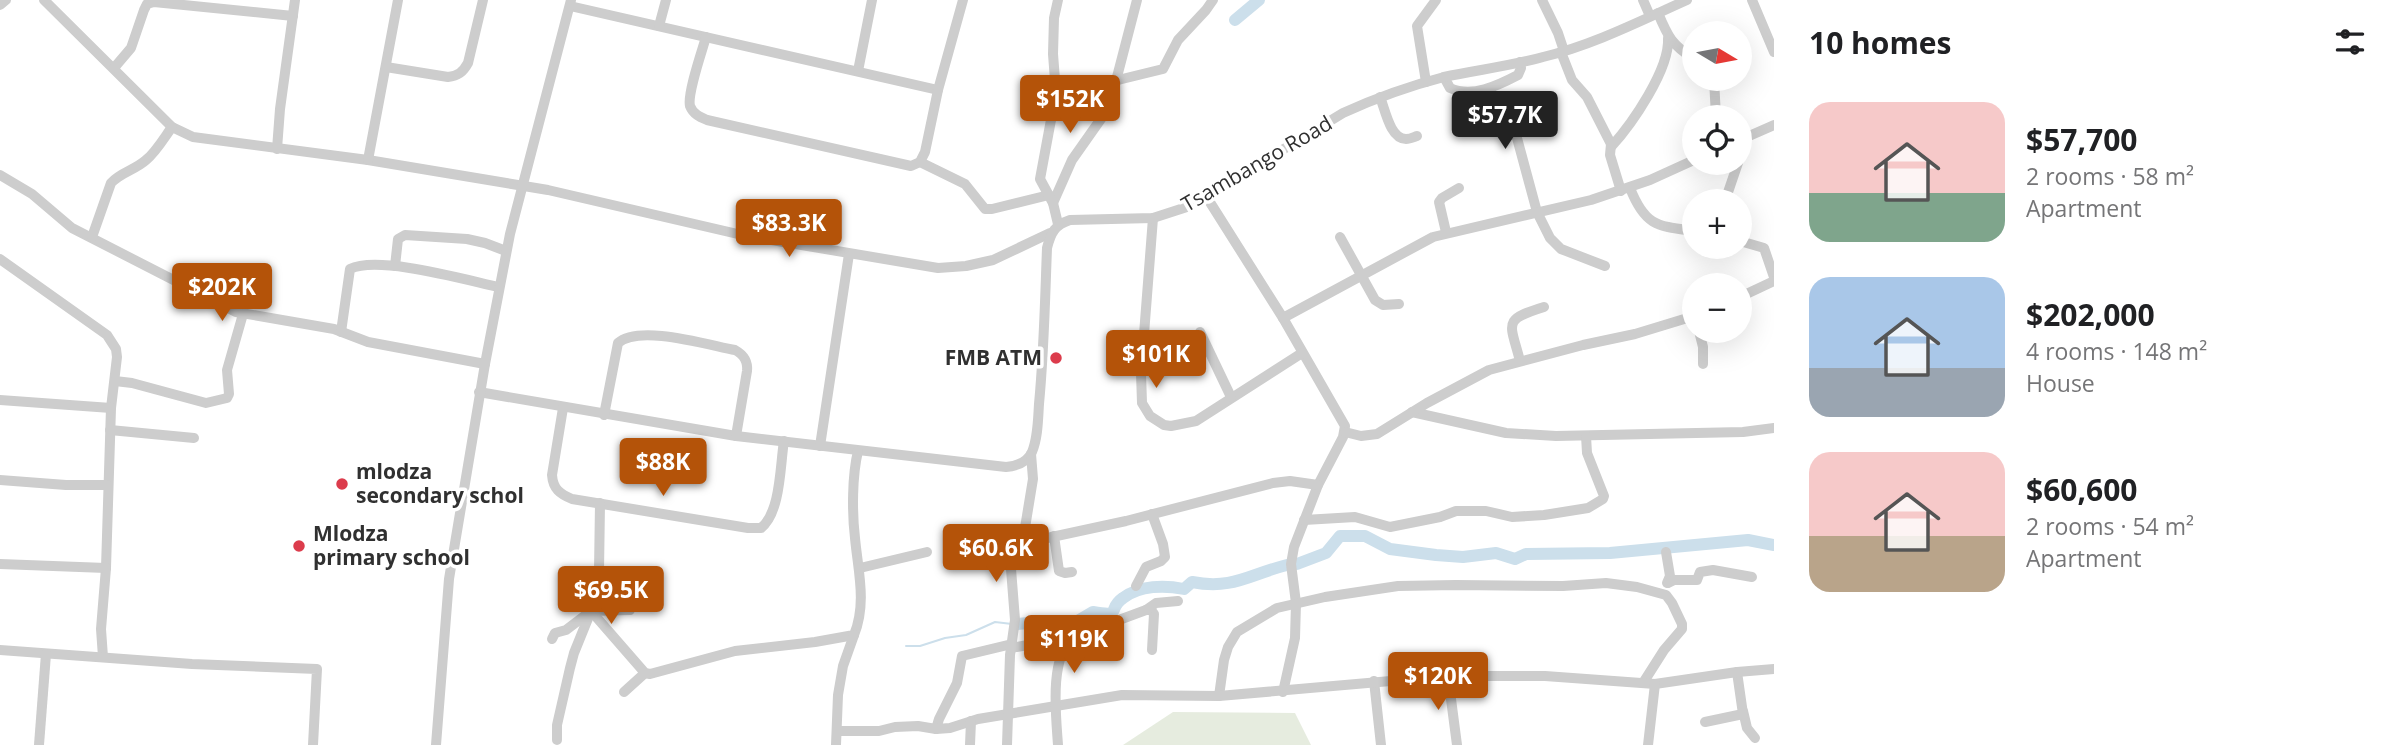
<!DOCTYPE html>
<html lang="en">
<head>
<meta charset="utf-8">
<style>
	:root { --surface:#fff; --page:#f6f6f6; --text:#202124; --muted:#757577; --accent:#b45309 }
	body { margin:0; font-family:"Open Sans",sans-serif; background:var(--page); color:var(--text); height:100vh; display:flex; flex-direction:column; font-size:26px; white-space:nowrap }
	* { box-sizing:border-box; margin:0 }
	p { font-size:23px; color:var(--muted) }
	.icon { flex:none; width:38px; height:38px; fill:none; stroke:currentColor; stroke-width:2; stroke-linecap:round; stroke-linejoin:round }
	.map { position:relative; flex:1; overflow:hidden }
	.side { display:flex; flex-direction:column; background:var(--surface); width:630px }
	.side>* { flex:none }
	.needle { width:46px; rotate:100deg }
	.fabs { position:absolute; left:1682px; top:21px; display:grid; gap:14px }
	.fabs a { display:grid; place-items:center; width:70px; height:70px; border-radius:50%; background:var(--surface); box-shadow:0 7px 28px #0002; font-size:35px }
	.price { position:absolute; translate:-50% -60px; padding:0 16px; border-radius:7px; background:var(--accent); color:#fff; font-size:23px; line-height:46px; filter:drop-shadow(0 2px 4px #0008) }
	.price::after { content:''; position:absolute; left:50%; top:42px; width:21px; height:16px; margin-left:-10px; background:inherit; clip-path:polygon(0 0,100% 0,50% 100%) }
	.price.current { background:#222; color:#fff }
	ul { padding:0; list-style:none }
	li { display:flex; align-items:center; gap:21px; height:175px; padding:0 35px }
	li span { display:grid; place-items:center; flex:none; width:196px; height:140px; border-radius:21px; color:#555 }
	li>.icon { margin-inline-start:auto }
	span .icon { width:84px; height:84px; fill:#fffc; stroke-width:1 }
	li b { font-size:30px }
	h2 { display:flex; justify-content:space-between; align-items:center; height:84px; padding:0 35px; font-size:30px }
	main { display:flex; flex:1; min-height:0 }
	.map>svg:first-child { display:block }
	.green { fill:#e6ecdf }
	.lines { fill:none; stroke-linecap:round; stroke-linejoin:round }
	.stream { stroke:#ccdfeb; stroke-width:2 }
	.river { stroke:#ccdfeb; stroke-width:12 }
	.minor { stroke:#cdcdcd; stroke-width:10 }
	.poi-dot { fill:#dc3c4c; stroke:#fff; stroke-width:2.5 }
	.labels { text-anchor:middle; stroke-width:7; stroke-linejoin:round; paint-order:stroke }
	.street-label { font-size:21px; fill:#303030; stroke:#fff }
	.poi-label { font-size:21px; font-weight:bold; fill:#303030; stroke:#fff; text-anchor:start }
</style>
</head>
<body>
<main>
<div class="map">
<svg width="1774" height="745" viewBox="0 0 1774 745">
	<rect width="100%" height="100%" fill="#fff"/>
	<polygon class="green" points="1173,712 1295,713 1311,745 1123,745"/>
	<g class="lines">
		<polyline class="stream" points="906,646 920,646 945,638 966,635 995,622 1012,624"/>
		<g class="river">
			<polyline points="1235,20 1259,0"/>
			<polyline points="1297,564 1326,553 1340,536 1365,536 1390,549 1436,555 1463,557 1496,553 1515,559 1526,554 1610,553 1748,540 1774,545"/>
			<path d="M1017,624L1051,621L1071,625L1093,612C1124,617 1106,610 1123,598C1140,585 1165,585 1184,589L1192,582C1233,590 1250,574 1287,565"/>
		</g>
		<g class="minor">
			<polyline points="44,0 172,127 193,137 368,160 548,190 742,235 938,268 966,266 993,260 1050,233"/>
			<polyline points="1542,0 1558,33 1564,51"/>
			<polyline points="1643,0 1650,16"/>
			<polyline points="1752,0 1774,52"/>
			<polyline points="0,5 6,0"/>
			<polyline points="570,6 938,90"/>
			<path d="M1658,13C1668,37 1672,45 1694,59"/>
			<polyline points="659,26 666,0"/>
			<path d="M706,37C702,51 687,94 690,106C693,114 700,117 707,120L911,166L920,162L925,152L938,90L963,0"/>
			<polyline points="1561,52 1572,80 1587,97 1611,144 1610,155 1621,191"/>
			<path d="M386,67L448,77C458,76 463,72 468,63L483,0"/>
			<polyline points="114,68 131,48 144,10 147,4 154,2 293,16"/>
			<polyline points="858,71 872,0"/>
			<path d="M1444,77L1450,88C1472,98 1497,86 1518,75L1521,68L1520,62"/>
			<polyline points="1714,79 1716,117"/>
			<polyline points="1118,80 1163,69 1178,40 1206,10 1213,0"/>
			<polyline points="1426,82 1417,26 1436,0"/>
			<polyline points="1490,88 1495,108 1517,138 1537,212 1550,238 1561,249 1605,266"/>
			<path d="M1380,97C1385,109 1390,139 1406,139C1410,139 1414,137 1417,136"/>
			<polyline points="1740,140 1774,125"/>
			<path d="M1611,147C1632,124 1670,69 1668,38"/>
			<polyline points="277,149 280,109 295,0"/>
			<polyline points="368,160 398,0"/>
			<polyline points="920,162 965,184 985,209 992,209 1049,195"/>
			<polyline points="0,175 32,194 72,228 236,312 334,329 368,342 485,364"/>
			<path d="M1630,188C1645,226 1657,226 1694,231"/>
			<polyline points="1206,196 1283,318 1345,426 1343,437 1318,485 1294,547 1291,564 1296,603 1295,638 1283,692"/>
			<polyline points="1725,201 1738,163"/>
			<polyline points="1053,203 1072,160 1103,116 1111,100 1137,0"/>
			<polyline points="1153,218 1141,373 1142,403 1150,416 1164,425 1171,426 1196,421 1302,353"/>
			<polyline points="1058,224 1053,203 1040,179 1056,93 1053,54 1054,18 1058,0"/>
			<polyline points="1446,232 1439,202 1442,198 1459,188"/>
			<path d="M92,237L111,183C121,172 135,170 146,160C156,152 164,138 172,127"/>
			<polyline points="1340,237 1375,300 1383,305 1399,304"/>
			<polyline points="1740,241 1764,248 1774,277"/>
			<polyline points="0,259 107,335 116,349 117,357 111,408 106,568 101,629 103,657"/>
			<polyline points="395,266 398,239 405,235 467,239 485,243 506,251"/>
			<polyline points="1740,297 1774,281"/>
			<polyline points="1283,318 1433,237 1591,200 1650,180 1694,160"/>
			<polyline points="1699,331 1703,347 1703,364"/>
			<path d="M341,332L350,269C378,255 466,280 499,287"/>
			<polyline points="1200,332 1231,397"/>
			<path d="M1520,361C1510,322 1502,320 1544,307"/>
			<polyline points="115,381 132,383 206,403 227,398 229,394 227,370 243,314"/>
			<path d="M479,392L736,436L1006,467C1017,466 1027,463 1032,452C1038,438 1038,419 1039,404C1044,352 1045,300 1047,248C1051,232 1055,225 1070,220L1153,218L1190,206L1343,113C1376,98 1409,86 1444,77C1477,70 1511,66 1543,57C1593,45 1640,21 1687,0"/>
			<polyline points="0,400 111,408"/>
			<path d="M563,408L552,475C553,489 560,494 572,499L748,528H761C781,512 780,465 784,441"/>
			<polyline points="1412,412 1506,433 1556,436 1743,432 1774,428"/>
			<path d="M604,415L618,343C639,324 708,345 735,350C744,355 748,361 747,371L736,436"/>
			<polyline points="110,430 194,438"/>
			<polyline points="1345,432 1361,436 1377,434 1427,403 1489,370 1583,345 1635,334 1694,316"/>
			<polyline points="820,446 849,254"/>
			<polyline points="0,480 66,485 107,485"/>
			<polyline points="1304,520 1355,517 1390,527 1440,517 1456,511 1486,511 1512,517 1544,515 1588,508 1603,499 1604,496 1587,453 1586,436"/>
			<polyline points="1054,536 1059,571 1065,573 1072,572"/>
			<polyline points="1022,546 1038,540 1126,521 1273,483 1290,481 1318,485"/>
			<polyline points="1666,552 1670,576 1667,583"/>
			<polyline points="0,564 106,568"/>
			<polyline points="860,568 927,552"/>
			<polyline points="1668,583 1674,580 1697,580 1700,572 1713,570 1752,577"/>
			<polyline points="1136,586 1146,567 1161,561 1165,557 1163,544 1152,514"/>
			<polyline points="1146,610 1151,610 1154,614 1152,650"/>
			<path d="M591,611L645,673L650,674L735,651L815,642L854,635C867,603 858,571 855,538C852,513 852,476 858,451"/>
			<polyline points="552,639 555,633 566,630 591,611 630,610"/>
			<polyline points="1011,648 1073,637 1146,610 1156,603 1178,601"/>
			<polyline points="0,650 192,664 317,669 313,745"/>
			<polyline points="1448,676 1457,745"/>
			<polyline points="1374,681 1381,745"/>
			<polyline points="624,692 645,673"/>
			<polyline points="1219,696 1224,660 1228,647 1237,632 1277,608 1325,597 1398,586 1456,585 1563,586 1606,583 1637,587 1666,595 1672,603 1682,624 1682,629 1664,650 1643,683"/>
			<polyline points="1743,711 1747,728 1755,738"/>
			<polyline points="1705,722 1743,714 1737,672"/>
			<polyline points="936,729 939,719 957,683 962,656 1012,644"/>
			<polyline points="838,731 879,731 895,727 918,726 936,729 950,728 978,719 1122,695 1219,696 1448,676 1545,676 1655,684 1737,672 1774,669"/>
			<polyline points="557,740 557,725 570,668 574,653 591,611 599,572 600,503"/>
			<polyline points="39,745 46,654"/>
			<polyline points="436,745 449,579 485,364 510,234 571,0"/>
			<polyline points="836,745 838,695 843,666 854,635"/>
			<polyline points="970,745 971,721"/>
			<polyline points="1007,745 1010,655 1015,620 1011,569 1022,546 1033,479 1031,454"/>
			<path d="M1058,745C1056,715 1049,658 1073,637"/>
			<polyline points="1648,745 1655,684"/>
		</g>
	</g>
	<g class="poi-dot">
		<circle cx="1056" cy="358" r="7"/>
		<circle cx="342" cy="484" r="7"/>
		<circle cx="299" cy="546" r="7"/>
	</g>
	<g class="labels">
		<g class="street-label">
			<text transform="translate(1257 164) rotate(-30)" y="7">Tsambango Road</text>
		</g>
		<g class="poi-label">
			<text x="1042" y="365" text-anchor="end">FMB ATM</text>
			<text x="356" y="479">mlodza<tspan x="356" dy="24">secondary schol</tspan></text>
			<text x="313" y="541">Mlodza<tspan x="313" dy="24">primary school</tspan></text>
		</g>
	</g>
</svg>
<div class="fabs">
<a><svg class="needle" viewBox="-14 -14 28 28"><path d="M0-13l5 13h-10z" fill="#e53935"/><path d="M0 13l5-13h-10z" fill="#757577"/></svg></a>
<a><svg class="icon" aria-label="locate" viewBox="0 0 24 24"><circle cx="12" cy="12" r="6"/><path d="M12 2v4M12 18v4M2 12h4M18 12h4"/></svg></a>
<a>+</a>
<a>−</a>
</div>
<b class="price" style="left:1070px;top:135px">$152K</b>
<b class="price current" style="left:1505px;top:151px">$57.7K</b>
<b class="price" style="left:789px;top:259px">$83.3K</b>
<b class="price" style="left:222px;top:323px">$202K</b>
<b class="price" style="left:1156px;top:390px">$101K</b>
<b class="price" style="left:663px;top:498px">$88K</b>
<b class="price" style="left:996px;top:584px">$60.6K</b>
<b class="price" style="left:611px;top:626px">$69.5K</b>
<b class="price" style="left:1074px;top:675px">$119K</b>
<b class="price" style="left:1438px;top:712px">$120K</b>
</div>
<section class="side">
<h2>10 homes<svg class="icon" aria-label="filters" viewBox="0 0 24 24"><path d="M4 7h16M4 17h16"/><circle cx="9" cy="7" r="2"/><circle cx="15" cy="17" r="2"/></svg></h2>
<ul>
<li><span style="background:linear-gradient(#f6c9c9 65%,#7fa58c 0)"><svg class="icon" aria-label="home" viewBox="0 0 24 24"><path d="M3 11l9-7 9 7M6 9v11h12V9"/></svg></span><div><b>$57,700</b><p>2 rooms · 58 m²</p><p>Apartment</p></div></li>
<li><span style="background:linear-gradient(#a9c7e8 65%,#9aa5b1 0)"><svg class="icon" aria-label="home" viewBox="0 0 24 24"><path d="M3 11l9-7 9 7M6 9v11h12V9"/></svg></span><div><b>$202,000</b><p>4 rooms · 148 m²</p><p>House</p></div></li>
<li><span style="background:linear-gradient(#f6c9c9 60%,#b9a48a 0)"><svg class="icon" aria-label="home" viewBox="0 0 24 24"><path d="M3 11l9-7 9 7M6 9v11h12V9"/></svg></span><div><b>$60,600</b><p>2 rooms · 54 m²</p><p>Apartment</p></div></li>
</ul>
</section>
</main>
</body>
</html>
